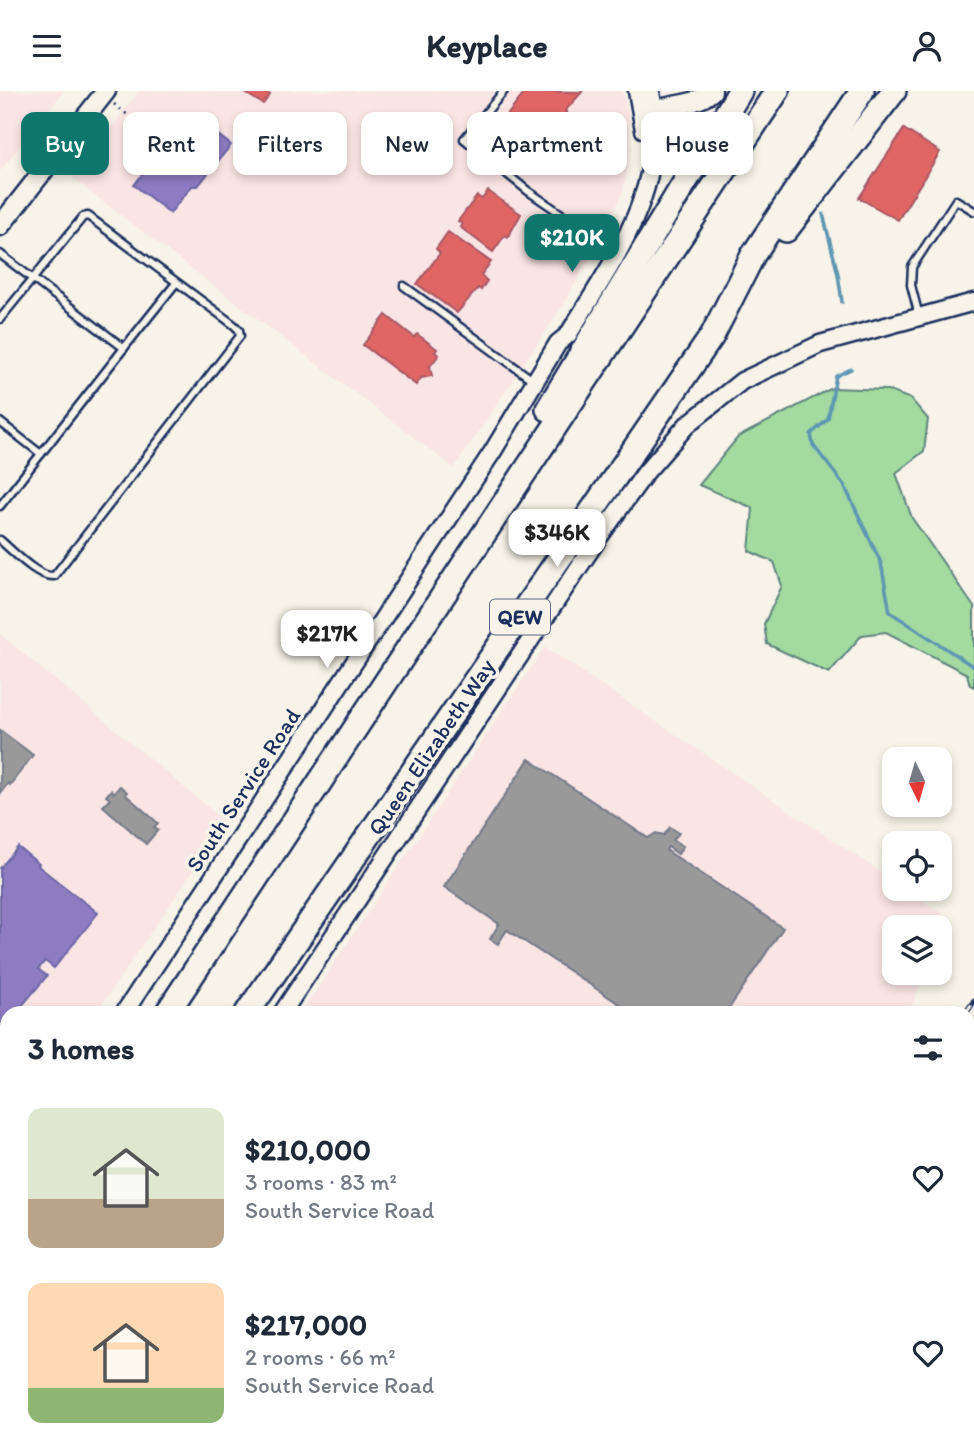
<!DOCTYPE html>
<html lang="en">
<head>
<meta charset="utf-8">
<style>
	:root { --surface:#fff; --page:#f6f6f7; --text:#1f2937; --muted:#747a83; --accent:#0f766e }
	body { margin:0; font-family:Itim,sans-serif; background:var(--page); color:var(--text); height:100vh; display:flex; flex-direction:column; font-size:26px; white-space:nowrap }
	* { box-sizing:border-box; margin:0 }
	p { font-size:23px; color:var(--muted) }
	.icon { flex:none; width:38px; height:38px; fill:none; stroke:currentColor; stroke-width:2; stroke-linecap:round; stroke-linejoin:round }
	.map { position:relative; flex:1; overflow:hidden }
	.details { position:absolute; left:0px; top:915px; width:975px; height:450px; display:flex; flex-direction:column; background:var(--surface); border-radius:21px 21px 0 0; box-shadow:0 4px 10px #0003 }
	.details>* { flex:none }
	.top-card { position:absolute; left:21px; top:21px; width:933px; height:63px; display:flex; gap:14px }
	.needle { width:46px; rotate:175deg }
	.tools { position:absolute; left:882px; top:656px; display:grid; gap:14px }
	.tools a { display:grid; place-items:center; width:70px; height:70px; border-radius:14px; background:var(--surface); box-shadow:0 4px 10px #0003; font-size:35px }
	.price { position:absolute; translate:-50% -60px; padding:0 16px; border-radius:14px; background:#fff; color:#222; font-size:23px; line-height:46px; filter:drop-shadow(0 2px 4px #0008) }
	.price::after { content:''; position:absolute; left:50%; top:42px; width:21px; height:16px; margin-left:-10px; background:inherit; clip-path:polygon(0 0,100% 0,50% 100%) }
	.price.active { background:var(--accent); color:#fff }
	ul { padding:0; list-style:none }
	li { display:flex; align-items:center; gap:21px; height:175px; padding:0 28px }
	li span { display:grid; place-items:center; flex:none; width:196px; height:140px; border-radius:14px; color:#555 }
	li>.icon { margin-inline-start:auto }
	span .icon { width:84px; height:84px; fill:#fffc; stroke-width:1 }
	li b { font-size:30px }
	h2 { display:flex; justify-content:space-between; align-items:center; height:84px; padding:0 28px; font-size:30px }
	.chip { padding:0 24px; border-radius:14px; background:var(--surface); box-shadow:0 4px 10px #0003; font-size:24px; line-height:63px }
	.chip.active { background:var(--accent); color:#fff }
	header { display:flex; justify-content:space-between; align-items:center; height:91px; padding:0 28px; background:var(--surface); font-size:32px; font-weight:800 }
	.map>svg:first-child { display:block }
	.built { fill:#f9e5e4 }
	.green { fill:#a2da9f; stroke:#5e847e; stroke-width:2 }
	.shops { fill:#e06666; stroke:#a55664; stroke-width:2 }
	.offices { fill:#8e7cc3; stroke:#6c65a5; stroke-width:2 }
	.industry { fill:#999; stroke:#737987; stroke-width:2 }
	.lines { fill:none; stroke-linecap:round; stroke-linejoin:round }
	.stream { stroke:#5f96b3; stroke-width:3.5 }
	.service-casing { stroke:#1b2f5e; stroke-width:11 }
	.tertiary-casing { stroke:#1b2f5e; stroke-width:21 }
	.secondary-casing { stroke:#1b2f5e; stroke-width:23 }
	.motorway-casing { stroke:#1b2f5e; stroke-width:28 }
	.path { stroke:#1b2f5e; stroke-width:2.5; stroke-dasharray:2 5; stroke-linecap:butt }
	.service { stroke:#f7f3e8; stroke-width:6 }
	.tertiary { stroke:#f7f3e8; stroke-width:16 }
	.secondary { stroke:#f7f3e8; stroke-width:18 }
	.motorway { stroke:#f7f3e8; stroke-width:23 }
	.rail-casing { stroke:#1b2f5e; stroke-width:6 }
	.rail { stroke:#f7f3e8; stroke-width:3.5; stroke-dasharray:10; stroke-linecap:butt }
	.labels { text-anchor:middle; stroke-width:7; stroke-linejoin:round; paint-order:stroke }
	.shield { fill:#f7f3e8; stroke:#5d6a87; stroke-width:2 }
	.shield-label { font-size:21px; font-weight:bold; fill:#1b2f5e }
	.street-label { font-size:23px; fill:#1b2f5e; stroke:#f7f3e8 }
</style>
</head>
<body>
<header><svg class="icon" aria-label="menu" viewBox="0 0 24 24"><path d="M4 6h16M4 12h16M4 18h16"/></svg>Keyplace<svg class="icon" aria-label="person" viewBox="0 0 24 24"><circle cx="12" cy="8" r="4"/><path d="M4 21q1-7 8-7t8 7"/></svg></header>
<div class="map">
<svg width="974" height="1364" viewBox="0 0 974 1364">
	<rect width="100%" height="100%" fill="#f7f3e8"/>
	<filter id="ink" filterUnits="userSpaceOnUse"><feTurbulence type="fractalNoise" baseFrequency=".0143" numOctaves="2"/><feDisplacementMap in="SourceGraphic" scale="14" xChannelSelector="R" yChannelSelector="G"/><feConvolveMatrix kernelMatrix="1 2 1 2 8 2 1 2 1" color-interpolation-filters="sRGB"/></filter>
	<g filter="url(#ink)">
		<g class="built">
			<polygon points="0,0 64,0 0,80"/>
			<polygon points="139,0 622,0 629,23 632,57 623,100 604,143 556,225 454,377 72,87"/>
			<polygon points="0,543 226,731 96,922 7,922 7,1053 0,1064"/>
			<polygon points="545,556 894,790 894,798 906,798 949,827 940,850 940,836 894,836 894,882 926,882 908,922 301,922"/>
			<polygon points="974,971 974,1364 752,1364 755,1358 968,1358 968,982"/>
			<polygon points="12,1358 696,1358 693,1364 8,1364"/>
		</g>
		<polygon class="green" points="832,297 887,299 911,308 928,328 924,360 896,382 912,427 974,516 974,596 970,594 967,583 886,541 862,544 829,582 767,553 764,533 782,495 774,471 749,460 753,417 699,394 738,346"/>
		<g class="shops">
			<polygon points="242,0 266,0 270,4 263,13"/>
			<polygon points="526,0 582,1 565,20 569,24 561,35 556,32 526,72 491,45"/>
			<polygon points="904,38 940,61 898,129 859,107"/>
			<polygon points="488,100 521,123 508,146 505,144 493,161 460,136 462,133 458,130 477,105 482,108"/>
			<polygon points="448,141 491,171 481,184 487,190 481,199 478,197 457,222 417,193 440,162 436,158"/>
			<polygon points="386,224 414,246 417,243 437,258 435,261 439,264 430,275 432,285 421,287 416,294 363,254"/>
		</g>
		<g class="offices">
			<polygon points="195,26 231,54 198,95 192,95 170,122 134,94 166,53 173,53"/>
			<polygon points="18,756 39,773 38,775 98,822 54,877 45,870 38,878 47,885 16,922 7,922 7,933 3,938 0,935 0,777"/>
		</g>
		<g class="industry">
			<polygon points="0,639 33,664 10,694 8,692 0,703"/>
			<polygon points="529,668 648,747 656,742 664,744 670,736 679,742 673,749 683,755 678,763 668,756 666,759 783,837 726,922 633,922 507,839 498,853 490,848 499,833 444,796"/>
			<polygon points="120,695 127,701 125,703 158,732 154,736 158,739 146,753 103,715 110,708 106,705 111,699 114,702"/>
			<polygon points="972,998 974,999 974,1107 968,1103 968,1006"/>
			<polygon points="41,1358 106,1358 104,1362 107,1364 37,1364"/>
			<polygon points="349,1358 366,1358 375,1364 349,1364 347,1361"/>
		</g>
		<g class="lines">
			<g class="stream">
				<polyline points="823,123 838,183 842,211"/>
				<polyline points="851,278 836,285 828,328 811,343 813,354 844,394 881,472 890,521 974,576"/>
			</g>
			<defs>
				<g id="service">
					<polyline points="504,0 464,48 528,100 617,161"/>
					<polyline points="0,163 124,257 176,192"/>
					<polyline points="404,195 534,290"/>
					<polyline points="919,225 911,194 912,176 956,109 974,120"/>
					<path d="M0,228L83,126L88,125L234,234L239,239L240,245L54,485C38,487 13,460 0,449"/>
					<polyline points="0,331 41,363"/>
					<polyline points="0,415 124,257"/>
				</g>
				<g id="tertiary">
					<polyline points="637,0 644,39"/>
					<path d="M124,922L493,360L558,252L568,244C615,167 669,96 651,0"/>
					<polyline points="282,922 599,446 646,381 687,334 742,290 820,253 974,211"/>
					<polyline points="0,1111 7,1101"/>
					<polyline points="0,1337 7,1327"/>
				</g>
				<g id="secondary">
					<path d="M643,27C663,10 691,19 712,0"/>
					<polyline points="0,135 106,0"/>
				</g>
				<g id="motorway">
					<polyline points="786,139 894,0"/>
					<polyline points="548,318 740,0"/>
					<polyline points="167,922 777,0"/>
					<polyline points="247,922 712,245 753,164 862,0"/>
					<polyline points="0,1177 7,1166"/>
					<polyline points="0,1295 7,1285"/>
				</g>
			</defs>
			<use href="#service" class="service-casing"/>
			<use href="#tertiary" class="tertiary-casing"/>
			<use href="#secondary" class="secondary-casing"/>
			<use href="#motorway" class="motorway-casing"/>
			<polyline class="path" points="114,13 149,41"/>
			<use href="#service" class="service"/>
			<use href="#tertiary" class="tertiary"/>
			<use href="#secondary" class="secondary"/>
			<use href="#motorway" class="motorway"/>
			<defs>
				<g id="rail">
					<polyline points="966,922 974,910"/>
					<polyline points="697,1364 702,1358"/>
					<polyline points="715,1364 718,1358"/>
				</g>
			</defs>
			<use href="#rail" class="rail-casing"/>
			<use href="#rail" class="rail"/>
		</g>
	</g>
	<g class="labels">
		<rect class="shield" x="490" y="508.5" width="60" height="35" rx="5"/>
		<g class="shield-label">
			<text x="520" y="533">QEW</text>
		</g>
		<g class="street-label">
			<text transform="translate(431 656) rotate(-56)" y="8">Queen Elizabeth Way</text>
			<text transform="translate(243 699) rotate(-57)" y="8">South Service Road</text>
		</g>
	</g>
</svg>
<div class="tools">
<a><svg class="needle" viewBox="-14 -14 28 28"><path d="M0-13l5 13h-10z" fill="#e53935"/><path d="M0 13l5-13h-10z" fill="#747a83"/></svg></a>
<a><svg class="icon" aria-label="locate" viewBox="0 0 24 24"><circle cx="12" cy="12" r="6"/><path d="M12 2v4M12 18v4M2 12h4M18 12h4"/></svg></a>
<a><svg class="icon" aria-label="layers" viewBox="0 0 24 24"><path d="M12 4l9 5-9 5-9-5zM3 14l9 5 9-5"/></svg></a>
</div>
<b class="price active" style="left:572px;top:183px">$210K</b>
<b class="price" style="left:557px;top:478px">$346K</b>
<b class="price" style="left:327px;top:579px">$217K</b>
<div class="top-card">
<a class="chip active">Buy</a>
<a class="chip">Rent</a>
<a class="chip">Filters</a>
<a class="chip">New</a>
<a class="chip">Apartment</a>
<a class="chip">House</a>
</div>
<section class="details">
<h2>3 homes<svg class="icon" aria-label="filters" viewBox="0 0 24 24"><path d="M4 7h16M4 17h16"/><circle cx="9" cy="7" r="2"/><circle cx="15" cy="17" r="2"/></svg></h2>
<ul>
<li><span style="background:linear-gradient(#dfe7d0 65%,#b9a48a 0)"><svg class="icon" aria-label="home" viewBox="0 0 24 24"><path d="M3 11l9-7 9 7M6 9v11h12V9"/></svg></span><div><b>$210,000</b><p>3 rooms · 83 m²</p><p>South Service Road</p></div><svg class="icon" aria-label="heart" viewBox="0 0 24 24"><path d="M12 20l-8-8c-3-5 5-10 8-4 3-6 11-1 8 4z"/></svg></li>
<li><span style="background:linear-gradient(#ffd9b3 75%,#8fb573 0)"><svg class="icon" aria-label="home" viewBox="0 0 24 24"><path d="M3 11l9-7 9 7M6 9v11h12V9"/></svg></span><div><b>$217,000</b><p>2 rooms · 66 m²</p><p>South Service Road</p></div><svg class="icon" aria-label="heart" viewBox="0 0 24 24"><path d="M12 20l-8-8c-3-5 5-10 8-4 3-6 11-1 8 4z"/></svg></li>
</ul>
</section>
</div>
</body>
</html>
